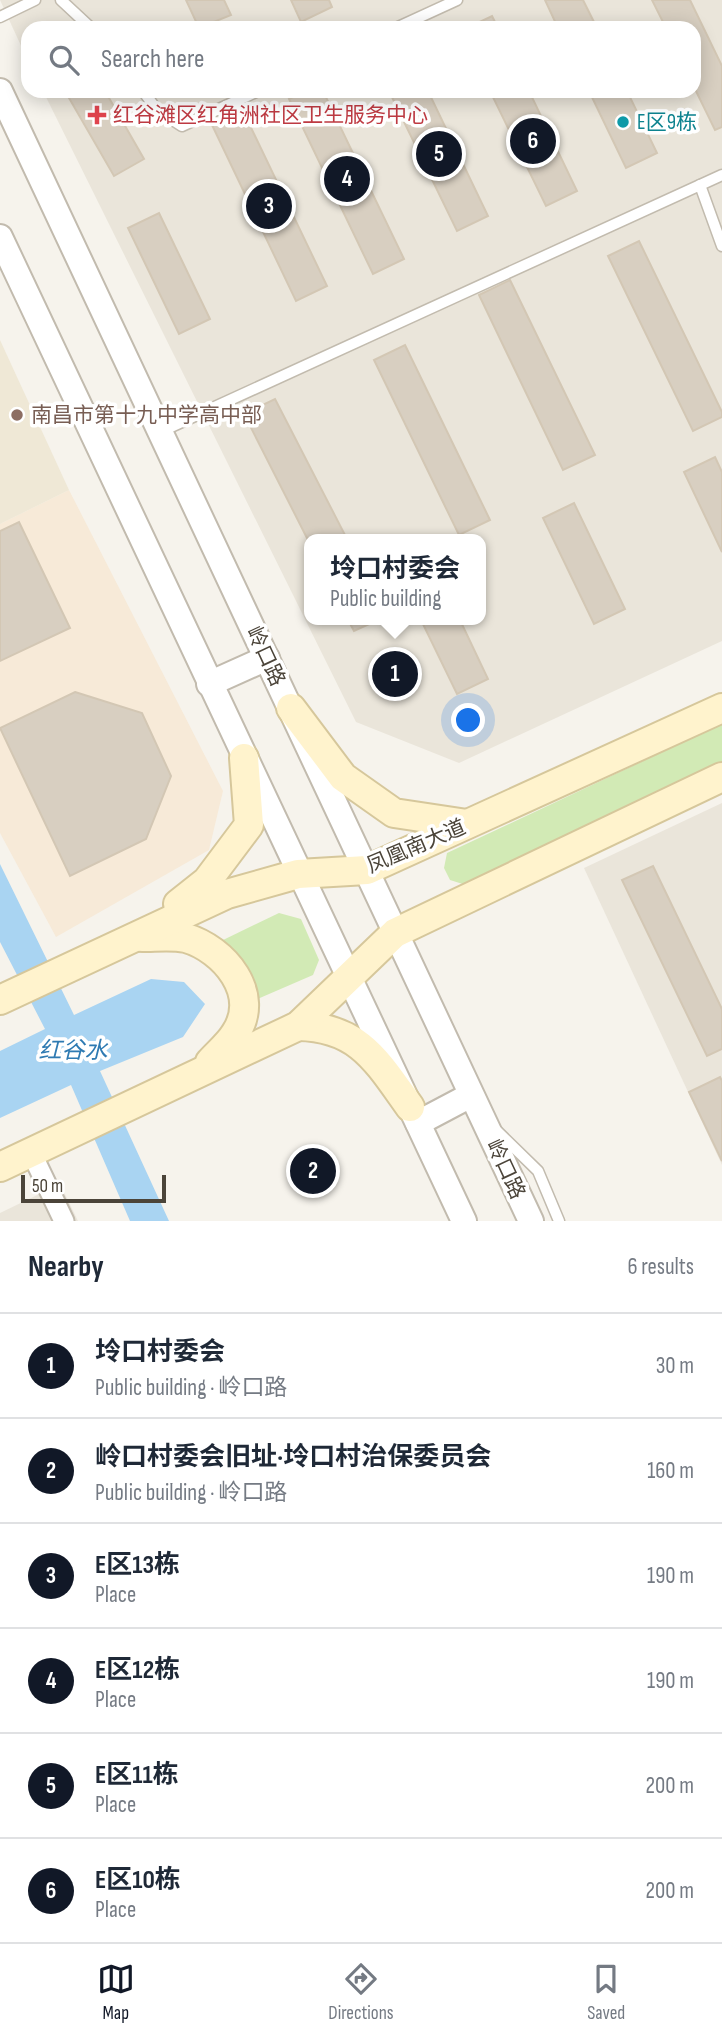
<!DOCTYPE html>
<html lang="en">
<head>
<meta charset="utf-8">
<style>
	:root { --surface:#fff; --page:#f6f6f7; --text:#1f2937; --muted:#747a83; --line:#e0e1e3; --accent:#111827 }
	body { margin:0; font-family:"Sofia Sans Condensed","Noto Sans SC",sans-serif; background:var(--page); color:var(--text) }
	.scale { position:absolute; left:21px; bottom:18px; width:145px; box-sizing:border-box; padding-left:7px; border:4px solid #4b4439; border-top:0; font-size:19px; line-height:24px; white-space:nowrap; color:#4b4439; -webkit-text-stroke:5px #fff; paint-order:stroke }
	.you { position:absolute; left:469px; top:721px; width:24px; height:24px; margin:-18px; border:5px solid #fff; border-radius:50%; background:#1a73e8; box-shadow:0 0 0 10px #1a73e833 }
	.badge { display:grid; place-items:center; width:46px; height:46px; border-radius:50%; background:var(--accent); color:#fff; font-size:23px; font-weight:700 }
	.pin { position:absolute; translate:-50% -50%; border:4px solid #fff; box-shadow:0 2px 7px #0006 }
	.popup { position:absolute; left:304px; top:534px; width:182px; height:91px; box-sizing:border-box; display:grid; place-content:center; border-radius:14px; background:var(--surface); filter:drop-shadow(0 2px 5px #0005); font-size:23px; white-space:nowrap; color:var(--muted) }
	.popup b { font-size:26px; color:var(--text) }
	.popup::after { content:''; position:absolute; left:50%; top:100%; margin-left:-14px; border:14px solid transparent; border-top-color:var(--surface) }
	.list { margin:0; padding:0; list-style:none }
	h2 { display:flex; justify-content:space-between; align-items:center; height:91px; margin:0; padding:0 28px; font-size:30px }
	h2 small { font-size:23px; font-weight:400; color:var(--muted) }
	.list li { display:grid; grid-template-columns:46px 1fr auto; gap:21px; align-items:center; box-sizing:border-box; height:105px; padding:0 28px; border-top:2px solid var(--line) }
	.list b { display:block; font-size:26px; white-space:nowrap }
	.list p { margin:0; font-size:23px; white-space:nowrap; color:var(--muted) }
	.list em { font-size:23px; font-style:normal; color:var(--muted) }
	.icon { flex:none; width:38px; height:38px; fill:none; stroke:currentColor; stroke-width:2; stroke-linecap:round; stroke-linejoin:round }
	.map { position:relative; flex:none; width:722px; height:1221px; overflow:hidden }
	.search { position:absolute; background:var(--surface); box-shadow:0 4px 18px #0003; left:21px; right:21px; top:21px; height:77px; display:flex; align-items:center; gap:18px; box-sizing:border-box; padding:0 24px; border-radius:21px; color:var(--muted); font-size:26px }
	.sheet { height:721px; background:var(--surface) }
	nav { display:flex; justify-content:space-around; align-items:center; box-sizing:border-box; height:98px; border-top:2px solid var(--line); background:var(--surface); font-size:19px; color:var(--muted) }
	nav a { display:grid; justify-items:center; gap:4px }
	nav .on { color:var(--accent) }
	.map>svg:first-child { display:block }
</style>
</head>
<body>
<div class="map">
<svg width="722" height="1221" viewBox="0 0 722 1221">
	<rect width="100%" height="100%" fill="#f6f3ec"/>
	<g fill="#eae5da" fill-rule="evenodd">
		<path d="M0,0H722V641L459,763L356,722L43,91H694V28H28V61ZM309,539H481V620H309Z"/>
		<path d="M722,803V1165L584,868Z"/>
		<path d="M60,1184L78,1221H0V1213Z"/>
	</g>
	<path fill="#f7ead8" d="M69,490L223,791L209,850L56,937L0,833V524Z"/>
	<path fill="#efe8d6" d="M0,340L69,490L0,524Z"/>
	<g fill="#d2eab5">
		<path d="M722,724V767L469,886L450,880L444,868L447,853Z"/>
		<path d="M279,913L301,919L319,960L313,975L253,1001L221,941Z"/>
	</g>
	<path fill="#a9d4f2" d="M0,864L74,1015L151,979L184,982L205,1004L183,1037L100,1071L169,1221H130L71,1085L0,1118V1051L45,1029L0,942Z"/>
	<g fill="#d8cfc1" stroke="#d3c7b4" stroke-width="2">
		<path d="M186,0H224L231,15L199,28Z"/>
		<path d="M291,0H329L332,7L301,22Z"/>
		<path d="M545,0H583L597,28H558Z"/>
		<path d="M652,0H690L722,66V127L715,130L694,87V28H666Z"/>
		<path d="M492,16L498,28H467Z"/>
		<path d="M65,91H105L144,159L114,176Z"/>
		<path d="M305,91H323L404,259L373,274L289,99Z"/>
		<path d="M389,91H428L488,216L457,231Z"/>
		<path d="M490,91H529L577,191L546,206Z"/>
		<path d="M589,91H627L657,153L626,168Z"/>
		<path d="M243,111L327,286L296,301L212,125Z"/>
		<path d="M159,213L210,319L179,334L128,228Z"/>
		<path d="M639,241L722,412V417L693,431L608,256Z"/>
		<path d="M510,280L595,455L563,470L479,295Z"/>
		<path d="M405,345L490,520L459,535L374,360Z"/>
		<path d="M275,399L347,539H309V542L244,414Z"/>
		<path d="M715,457L722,472V552L684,472Z"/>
		<path d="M574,503L625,609L594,624L543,518Z"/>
		<path d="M19,522L70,628L0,661V531Z"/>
		<path d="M348,620H378L354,631Z"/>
		<path d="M421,620H460L488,679L457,694Z"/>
		<path d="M75,692L142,713L171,776L146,839L70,876L0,728Z"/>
		<path d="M653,866L722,1009V1049L707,1056L622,880Z"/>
		<path d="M720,1077L722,1081V1161L689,1092Z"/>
	</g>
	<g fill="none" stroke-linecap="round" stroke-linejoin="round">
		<g stroke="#c2bbae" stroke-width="13">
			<g id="service">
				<path d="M61,0L91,28"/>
				<path d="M0,17L35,0"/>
				<path d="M396,28L457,0"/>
				<path d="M143,91L157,110L182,126L258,91"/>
				<path d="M700,185L722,246"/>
				<path d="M160,432L722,175"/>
				<path d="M497,1131L538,1171L559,1221"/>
			</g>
		</g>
		<g stroke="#c2bbae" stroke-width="23">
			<path id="minor" d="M31,1152L64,1221"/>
		</g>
		<g stroke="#c2bbae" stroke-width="28">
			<g id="tertiary">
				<path d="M0,91L531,1221"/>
				<path d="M0,237L464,1221"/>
				<path d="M209,684L267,658"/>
				<path d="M418,1123L471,1095"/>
			</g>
		</g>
		<g stroke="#d6c79b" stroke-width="32">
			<g id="secondary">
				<path d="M291,708L343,777L394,813L467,824"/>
				<path d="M178,904L207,881L249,825L244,758"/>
				<path d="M142,937C156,937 173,935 186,938C224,949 262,994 235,1034C229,1044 218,1053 210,1062"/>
				<path d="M0,1000L227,894L298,874L367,870L722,708"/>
				<path d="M298,1026C359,1027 377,1061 410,1107"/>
				<path d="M0,1167L298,1026L395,933L722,777"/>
			</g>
		</g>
		<use href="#service" stroke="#fff" stroke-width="10"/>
		<use href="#minor" stroke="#fff" stroke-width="19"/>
		<use href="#tertiary" stroke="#fff" stroke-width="24"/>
		<use href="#secondary" stroke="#fff3cd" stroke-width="28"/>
	</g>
	<path fill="#e0444e" stroke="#fff" stroke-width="2.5" d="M93.5 104.5h7v7h7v7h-7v7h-7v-7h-7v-7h7z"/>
	<circle fill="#0f9aa8" stroke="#fff" stroke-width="2.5" cx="623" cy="122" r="7"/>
	<circle fill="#8d6e63" stroke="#fff" stroke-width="2.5" cx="17" cy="415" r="7"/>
	<g text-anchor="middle" stroke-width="7" stroke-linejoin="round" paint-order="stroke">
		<g font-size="21" fill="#be3a42" stroke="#fff" text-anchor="start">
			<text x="113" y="122">红谷滩区红角洲社区卫生服务中心</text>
		</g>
		<g font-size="21" fill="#0d838f" stroke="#fff" text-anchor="start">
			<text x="637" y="129">E区9栋</text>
		</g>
		<g font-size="21" fill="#785e54" stroke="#fff" text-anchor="start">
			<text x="31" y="422">南昌市第十九中学高中部</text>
		</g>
		<g font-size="21" fill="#4b4439" stroke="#fff">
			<text transform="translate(266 656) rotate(65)" y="7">岭口路</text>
			<text transform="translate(416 846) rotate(-23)" y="7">凤凰南大道</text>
			<text transform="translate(506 1169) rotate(65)" y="7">岭口路</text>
		</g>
		<g font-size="23" font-style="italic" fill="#2e7ab2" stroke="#fff">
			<text x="73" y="1058">红谷水</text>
		</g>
	</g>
</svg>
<div class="scale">50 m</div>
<div class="you"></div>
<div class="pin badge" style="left:395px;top:674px">1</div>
<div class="popup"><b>坽口村委会</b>Public building</div>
<div class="pin badge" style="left:313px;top:1171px">2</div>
<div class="pin badge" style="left:269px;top:206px">3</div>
<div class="pin badge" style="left:347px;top:179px">4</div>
<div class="pin badge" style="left:439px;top:154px">5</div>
<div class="pin badge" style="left:533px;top:141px">6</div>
<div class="search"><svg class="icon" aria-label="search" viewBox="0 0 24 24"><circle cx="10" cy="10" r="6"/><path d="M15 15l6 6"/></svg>Search here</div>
</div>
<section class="sheet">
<h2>Nearby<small>6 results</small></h2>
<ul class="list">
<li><span class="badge">1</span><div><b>坽口村委会</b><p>Public building · 岭口路</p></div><em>30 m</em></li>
<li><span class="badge">2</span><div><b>岭口村委会旧址·坽口村治保委员会</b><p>Public building · 岭口路</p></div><em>160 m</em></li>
<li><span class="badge">3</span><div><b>E区13栋</b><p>Place</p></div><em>190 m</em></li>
<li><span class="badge">4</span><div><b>E区12栋</b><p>Place</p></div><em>190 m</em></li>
<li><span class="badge">5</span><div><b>E区11栋</b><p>Place</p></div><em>200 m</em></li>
<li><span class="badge">6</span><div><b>E区10栋</b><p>Place</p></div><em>200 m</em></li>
</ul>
</section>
<nav>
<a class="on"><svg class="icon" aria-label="map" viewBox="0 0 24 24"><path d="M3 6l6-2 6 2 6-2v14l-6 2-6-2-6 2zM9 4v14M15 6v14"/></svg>Map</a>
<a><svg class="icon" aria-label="directions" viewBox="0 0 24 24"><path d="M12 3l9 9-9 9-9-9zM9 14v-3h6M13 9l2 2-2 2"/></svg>Directions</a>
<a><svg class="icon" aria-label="saved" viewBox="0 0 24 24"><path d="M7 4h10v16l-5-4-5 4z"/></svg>Saved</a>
</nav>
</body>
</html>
